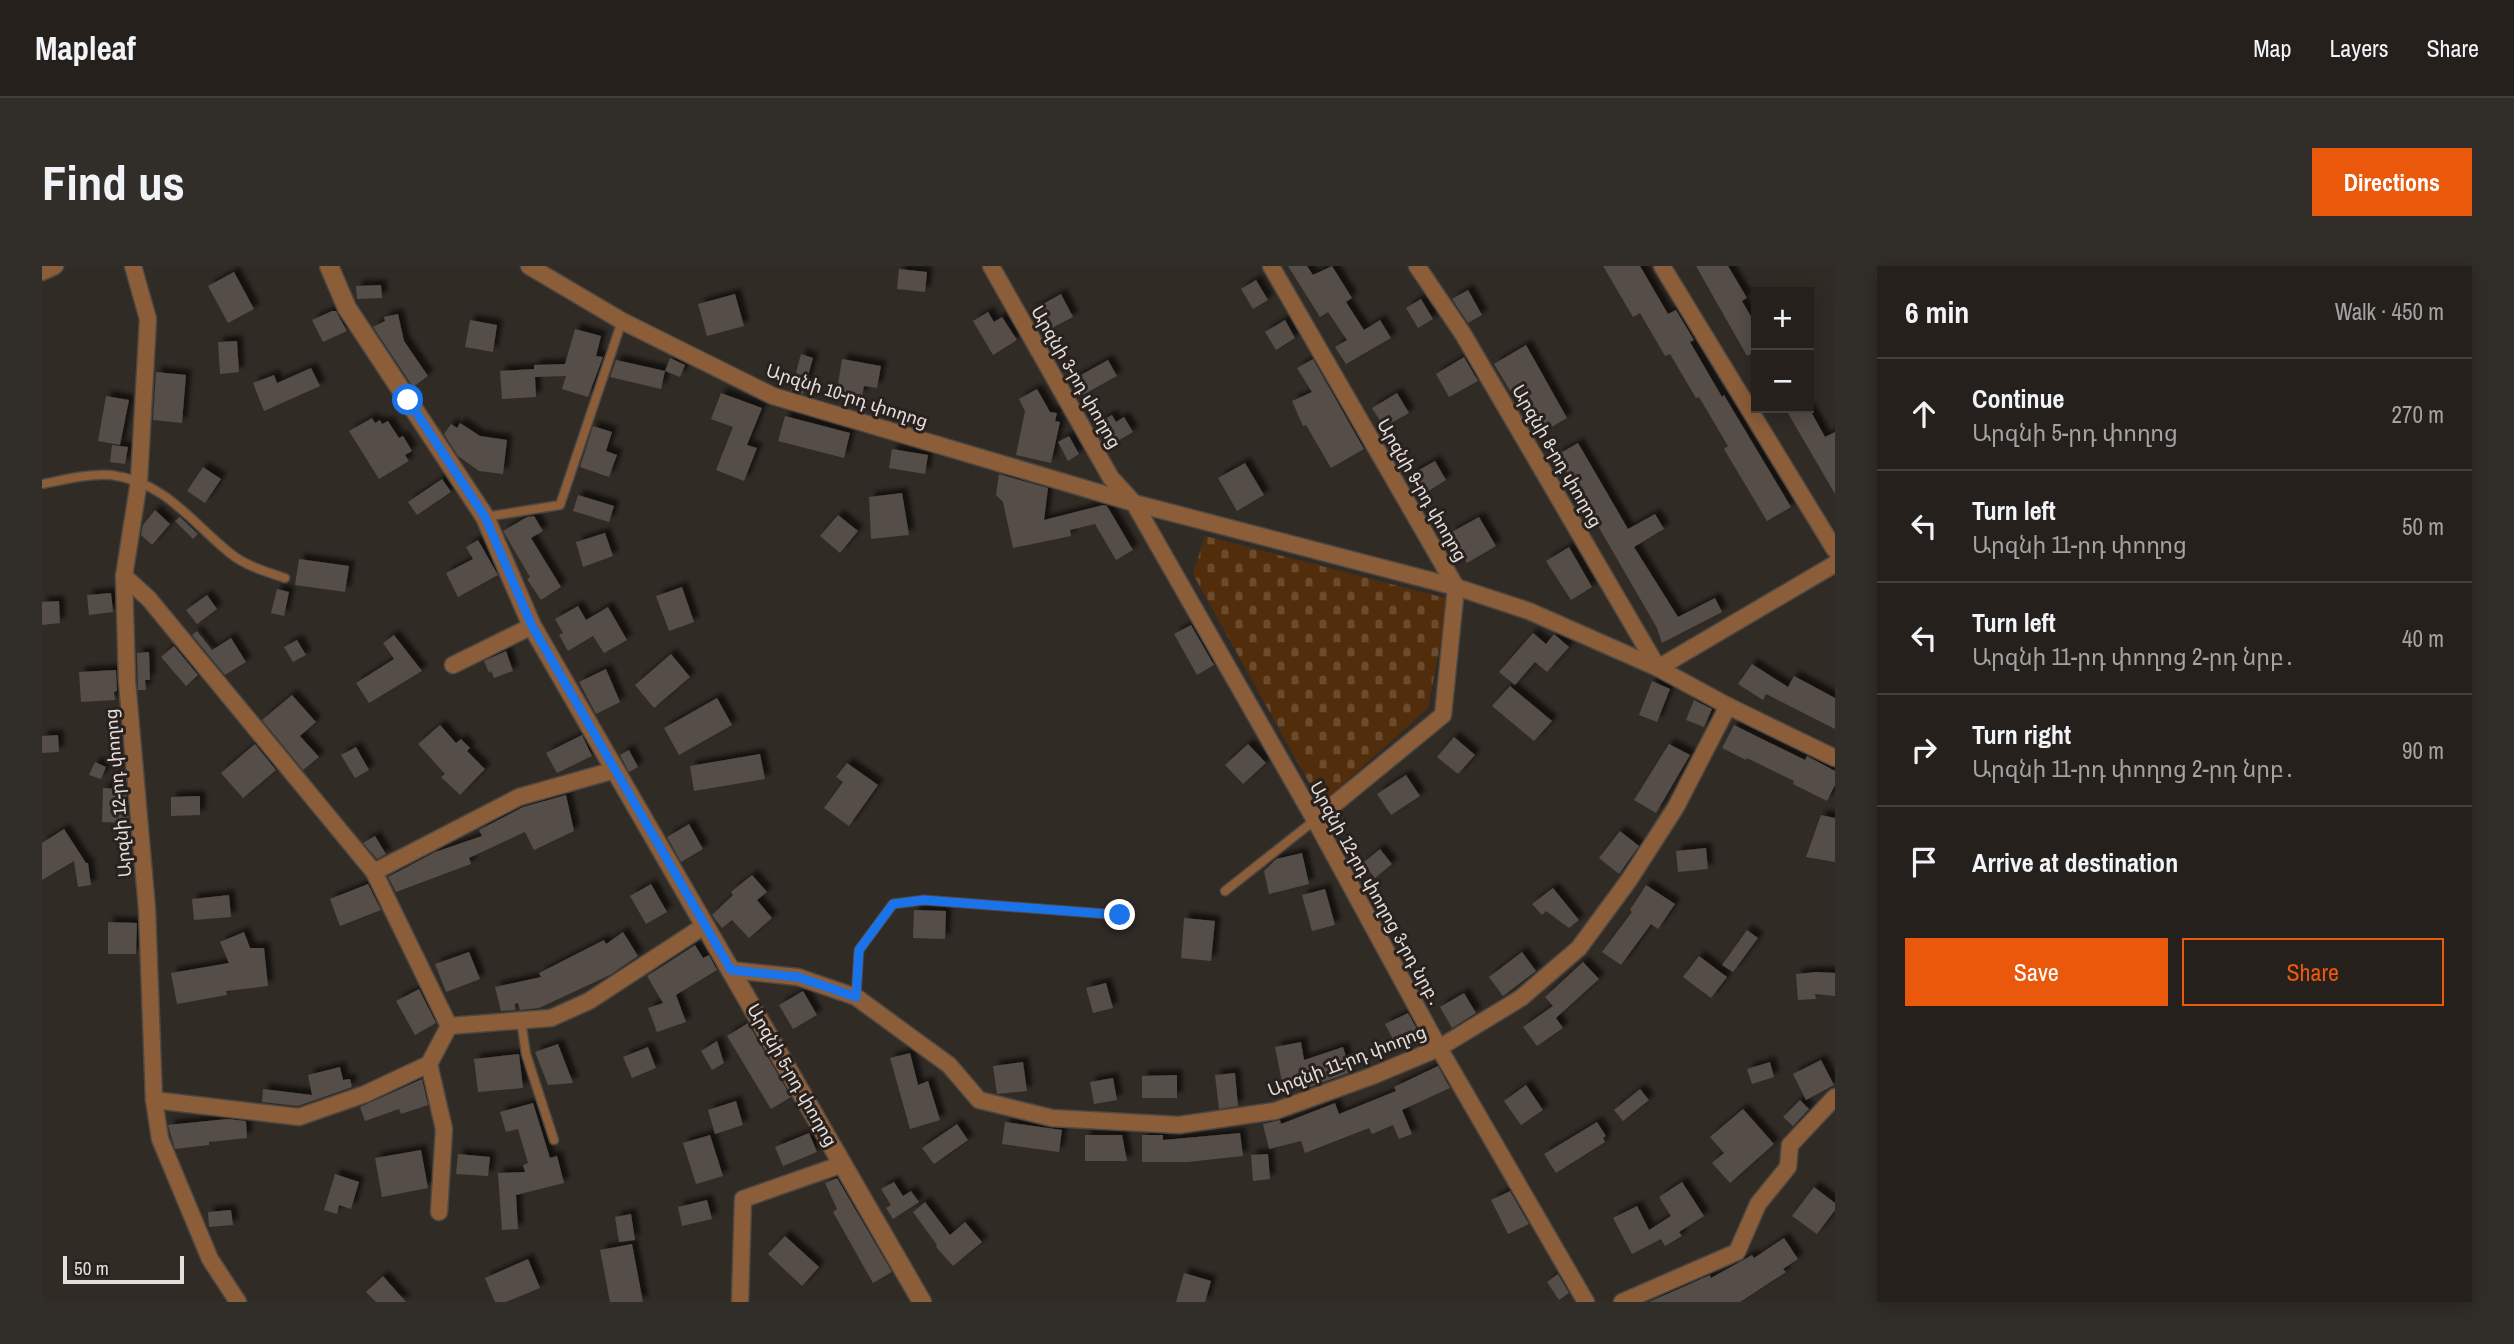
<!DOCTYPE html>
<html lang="en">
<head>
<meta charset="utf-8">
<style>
	:root { --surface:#25201c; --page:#312d29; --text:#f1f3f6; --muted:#a3a3a3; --line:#423e3b; --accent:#ea580c }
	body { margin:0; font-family:"Archivo Narrow","Noto Sans Armenian",sans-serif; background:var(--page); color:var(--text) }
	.controls { position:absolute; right:21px; top:21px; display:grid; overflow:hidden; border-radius:0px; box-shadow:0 4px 18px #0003 }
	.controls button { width:63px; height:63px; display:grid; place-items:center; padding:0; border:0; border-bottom:2px solid var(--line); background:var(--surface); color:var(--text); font:35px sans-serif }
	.scale { position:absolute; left:21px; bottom:18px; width:121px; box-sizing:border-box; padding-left:7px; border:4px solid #e4dfdc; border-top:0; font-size:19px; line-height:24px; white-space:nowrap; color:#e4dfdc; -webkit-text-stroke:5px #28211d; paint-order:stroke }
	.stop { position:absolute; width:21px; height:21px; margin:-16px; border:5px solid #1a73e8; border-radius:50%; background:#fff }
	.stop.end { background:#1a73e8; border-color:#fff; box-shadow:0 2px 7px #0008 }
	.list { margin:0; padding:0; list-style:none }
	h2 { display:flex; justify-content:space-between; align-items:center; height:91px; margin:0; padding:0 28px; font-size:30px }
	h2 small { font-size:23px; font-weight:400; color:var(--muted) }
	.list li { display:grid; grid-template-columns:46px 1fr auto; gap:21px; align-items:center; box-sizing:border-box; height:112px; padding:0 28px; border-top:2px solid var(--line) }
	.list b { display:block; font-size:26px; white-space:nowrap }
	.list p { margin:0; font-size:23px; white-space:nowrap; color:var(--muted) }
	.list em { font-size:23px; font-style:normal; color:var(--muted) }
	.actions { display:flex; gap:14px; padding:21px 28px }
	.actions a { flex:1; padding:16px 0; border:2px solid var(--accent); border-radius:0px; text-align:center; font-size:24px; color:var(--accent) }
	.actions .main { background:var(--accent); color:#fff }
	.icon { flex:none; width:38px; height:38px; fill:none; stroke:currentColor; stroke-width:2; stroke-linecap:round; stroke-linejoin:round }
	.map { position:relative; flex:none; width:1793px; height:1036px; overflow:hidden; border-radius:0px }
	header { display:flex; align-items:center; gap:42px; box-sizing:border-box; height:98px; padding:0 35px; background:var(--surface); border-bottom:2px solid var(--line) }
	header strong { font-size:33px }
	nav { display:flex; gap:38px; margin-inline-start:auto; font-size:24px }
	.intro { display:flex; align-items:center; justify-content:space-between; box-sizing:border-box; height:168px; padding:0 42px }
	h1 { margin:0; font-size:49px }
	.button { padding:18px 32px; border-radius:0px; background:var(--accent); color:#fff; font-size:24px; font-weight:700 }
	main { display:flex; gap:42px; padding:0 42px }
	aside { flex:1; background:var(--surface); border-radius:0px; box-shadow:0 4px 18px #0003 }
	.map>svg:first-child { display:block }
</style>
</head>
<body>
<header>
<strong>Mapleaf</strong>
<nav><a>Map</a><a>Layers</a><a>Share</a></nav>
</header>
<div class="intro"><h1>Find us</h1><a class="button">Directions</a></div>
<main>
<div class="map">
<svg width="1793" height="1036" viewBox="0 0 1793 1036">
	<defs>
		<pattern id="cemetery-stones" width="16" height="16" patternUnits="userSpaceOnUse" patternTransform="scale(1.75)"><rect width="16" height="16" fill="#522d0b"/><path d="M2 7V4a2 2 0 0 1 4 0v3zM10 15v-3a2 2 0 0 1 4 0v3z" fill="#6b4b2e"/></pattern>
		<filter id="shadow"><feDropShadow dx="5.5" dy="-5.5" stdDeviation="2" flood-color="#0009"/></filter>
	</defs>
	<rect width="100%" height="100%" fill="#312b26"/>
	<path fill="url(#cemetery-stones)" d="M1163,270L1407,333L1386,442L1279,538L1151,308Z"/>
	<g fill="#544d47" filter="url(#shadow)">
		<path d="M1246,0H1265L1271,9L1290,0L1310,32L1304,36L1322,64L1338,54L1349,72L1304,98L1293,81L1305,74L1286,46L1278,51Z"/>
		<path d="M1561,0H1598L1626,48L1634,44L1652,74L1648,76L1680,131L1682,129L1749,241L1725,255L1682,183L1686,180L1657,131L1654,132L1628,88L1623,90L1598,47L1591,51Z"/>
		<path d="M1654,0H1686L1705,32L1700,35L1714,59V85L1705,90Z"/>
		<path d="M857,3L885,6L883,26L855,23Z"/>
		<path d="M192,6L212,43L186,57L166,20Z"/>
		<path d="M1214,14L1226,34L1211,43L1199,23Z"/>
		<path d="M339,19L340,32L315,33L314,20Z"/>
		<path d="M1426,24L1440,49L1426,57L1410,33Z"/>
		<path d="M693,28L702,60L665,70L656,38Z"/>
		<path d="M1019,28L1031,51L1006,64L1004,60L998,63L988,45Z"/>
		<path d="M1379,33L1391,53L1376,62L1364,42Z"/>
		<path d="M290,45H294L305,65L281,76L270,54Z"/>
		<path d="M946,46L952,56L960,51L975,74L951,89L931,55Z"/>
		<path d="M356,48L362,75L386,110L371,121L331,61L343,55L342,51Z"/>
		<path d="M428,54L455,59L451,86L423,81Z"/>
		<path d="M1243,54L1253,72L1234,84L1223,66Z"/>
		<path d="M533,63L559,70L554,90L561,91L546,131L520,123L524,110L493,111L494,131L460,133L458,105L492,103V99L523,98Z"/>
		<path d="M195,75L197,106L178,108L176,76Z"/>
		<path d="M1484,79L1525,152L1501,166L1478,128L1472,131L1452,98Z"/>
		<path d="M759,88L771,92L761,128L749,125Z"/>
		<path d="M1422,91L1436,115L1407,131L1394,108Z"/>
		<path d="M628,92L643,99L638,111L623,105Z"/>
		<path d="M800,93L839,100L835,122L822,120L820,130L795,125Z"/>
		<path d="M1271,93L1322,183L1289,202L1264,159L1261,160L1250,135L1270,126L1255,102Z"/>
		<path d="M574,94L623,105L619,123L568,111Z"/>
		<path d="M1066,94L1075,110L1037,131L1028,115Z"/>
		<path d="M269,102L278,120L222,145L211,117L232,109L235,117Z"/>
		<path d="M114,106L144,109L140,157L111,154Z"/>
		<path d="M995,123L1008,146L1015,147L1013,155L1018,156L1009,197L974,189L983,145L977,133Z"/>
		<path d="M679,127L720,142L705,179L715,182L702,215L674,204L691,161L669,153Z"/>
		<path d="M1355,127L1367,147L1342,161L1330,142Z"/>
		<path d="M64,130L87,134L78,179L56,175Z"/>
		<path d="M1743,142H1767L1783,171L1793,166V228Z"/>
		<path d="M1070,149L1074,156L1082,151L1091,166L1064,182L1052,159Z"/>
		<path d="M743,150L808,167L802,192L736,175Z"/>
		<path d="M330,152L333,157L338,154L340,158L346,155L357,172L361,170L370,185L363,189L367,195L337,213L307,165Z"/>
		<path d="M418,157L438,170L465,174L461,208L437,205L416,190L402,168L409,158L415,162Z"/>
		<path d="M551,160L570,166L564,185L575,189L567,211L538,201Z"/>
		<path d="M1027,170L1037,188L1026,195L1016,176Z"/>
		<path d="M1536,177L1586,263L1613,248L1622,263L1592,281L1636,351L1673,332L1680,346L1620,377L1615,362L1515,189Z"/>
		<path d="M70,179L86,181L83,198L68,196Z"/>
		<path d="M850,183L886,189L883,208L847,202Z"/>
		<path d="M1393,195L1404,214L1380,229L1368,209Z"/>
		<path d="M1203,197L1222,229L1195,245L1176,212Z"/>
		<path d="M161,201L179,213L163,237L145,225Z"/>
		<path d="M957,208L1006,222L1002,254L1061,239L1065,240L1091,284L1074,294L1053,258L1028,264L1029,270L971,282L961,236L954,229Z"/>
		<path d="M400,213L409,226L375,249L366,236Z"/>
		<path d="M860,227L867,269L829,273L827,231Z"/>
		<path d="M536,229L572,240L567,256L531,245Z"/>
		<path d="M113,244L128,258L110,279L99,269L101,259Z"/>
		<path d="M796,249L816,265L798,287L778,270Z"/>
		<path d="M492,250L501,265L489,272L519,321L499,334L485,313L488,311L461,265L485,251Z"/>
		<path d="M138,251L156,268L151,273L133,255Z"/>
		<path d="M1437,251L1454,280L1425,297L1408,267Z"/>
		<path d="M563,267L571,290L541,301L534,276Z"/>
		<path d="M436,274L456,309L416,331L404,307L431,293L424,281Z"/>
		<path d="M1527,281L1550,321L1529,334L1504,295Z"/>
		<path d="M257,293L307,300L303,326L253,319Z"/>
		<path d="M640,321L652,356L627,365L614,330Z"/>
		<path d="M235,323L247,326L242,350L229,347Z"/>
		<path d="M69,327L71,346L47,349L45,329Z"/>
		<path d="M165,329L175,343L155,358L144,344Z"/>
		<path d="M17,335L18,357L0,359V336Z"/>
		<path d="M536,340L544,354L566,341L585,374L562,387L551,370L526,385L517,369L521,367L513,353Z"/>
		<path d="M1149,359L1172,399L1155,409L1132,368Z"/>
		<path d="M155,365L170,384L189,372L204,396L183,409L150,369Z"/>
		<path d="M1491,367L1504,378L1512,368L1527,381L1505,406L1493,396L1473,419L1457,406Z"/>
		<path d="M352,369L380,405L327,437L314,417L352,393L341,377Z"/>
		<path d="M255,374L264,389L251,396L242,381Z"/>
		<path d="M132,380L156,409L144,420L119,391Z"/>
		<path d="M464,385L471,405L452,412L449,405L447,407L442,395Z"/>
		<path d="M107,386L108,414H103L104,424H96L95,387Z"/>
		<path d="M629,388L648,411L612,442L593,419Z"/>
		<path d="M1710,398L1746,421L1752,410L1793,432V463L1724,428L1721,434L1696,418Z"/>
		<path d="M564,403L578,436L554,448L537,416Z"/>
		<path d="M74,404L75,425L72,426L73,434L39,436L37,406Z"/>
		<path d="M1610,415L1628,423L1615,456L1597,449Z"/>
		<path d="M1468,420L1510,455L1492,475L1450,440Z"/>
		<path d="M250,429L274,456L258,470L277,491L261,504L220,454Z"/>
		<path d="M675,432L690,459L637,489L622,462Z"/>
		<path d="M1652,434L1670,443L1662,461L1644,454Z"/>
		<path d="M398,459L414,477L419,473L428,482L425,485L443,503L418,529L399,511L403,508L376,478Z"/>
		<path d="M1692,459L1763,494L1765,490L1793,505V519L1785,535L1751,518L1752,515L1705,492L1704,494L1680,482Z"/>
		<path d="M16,469L17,486L0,487V470Z"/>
		<path d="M540,469L550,490L515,507L504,487Z"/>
		<path d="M1412,471L1433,489L1416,508L1395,491Z"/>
		<path d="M213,478L234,504L201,532L179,507Z"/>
		<path d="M1206,478L1224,497L1201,518L1183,499Z"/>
		<path d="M1627,478L1648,489L1614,547L1592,534Z"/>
		<path d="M314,481L327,504L313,512L299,489Z"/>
		<path d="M587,484L596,501L587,506L578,489Z"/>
		<path d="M718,488L723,513L652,525L648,500Z"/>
		<path d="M53,496L64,501L59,513L47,509Z"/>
		<path d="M805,497L836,519L807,560L782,542L801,516L794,511Z"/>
		<path d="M1364,509L1378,530L1349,549L1335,528Z"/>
		<path d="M61,522L84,523L87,557L60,556Z"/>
		<path d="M524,529L532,565L492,584L483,566L427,592L429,598L354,626L346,611L393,586L440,570L437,564L481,541Z"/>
		<path d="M158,530V549L129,550V531Z"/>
		<path d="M1779,549L1793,552V596L1764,591Z"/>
		<path d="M647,558L661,583L639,596L625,571Z"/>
		<path d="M22,563L44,597H46L49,619L36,621L32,595L0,614V577Z"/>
		<path d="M1578,565L1597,580L1577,608L1557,592Z"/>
		<path d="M333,570L344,588L335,593L321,577Z"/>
		<path d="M1664,582L1666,603L1636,606L1634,585Z"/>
		<path d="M1338,583L1350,598L1333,612L1321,597Z"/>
		<path d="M1260,587L1267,618L1227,628L1222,605L1234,593Z"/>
		<path d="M710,609L725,626L715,634L730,652L707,672L690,654L680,662L670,649L691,629L689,626Z"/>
		<path d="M326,618L339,644L298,660L288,633Z"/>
		<path d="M609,618L625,646L604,658L588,630Z"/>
		<path d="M1604,619L1633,638L1616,663L1609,658L1579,699L1560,686L1590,646L1588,644Z"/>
		<path d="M1511,622L1537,654L1527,662L1504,645L1500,649L1490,638Z"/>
		<path d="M1283,623L1293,659L1270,665L1260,629Z"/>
		<path d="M187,629L189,651L152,654L150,633Z"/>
		<path d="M872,644L904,645L903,673L871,672Z"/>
		<path d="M1142,652L1173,655L1169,695L1139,692Z"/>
		<path d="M66,656L95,657L94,688H66Z"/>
		<path d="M1705,664L1716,672L1691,706L1680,699Z"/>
		<path d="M202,666L208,682H222L226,720L184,725L185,729L135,738L129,707L187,697L178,676Z"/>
		<path d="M581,666L596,690L568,709L497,742L478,744L476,737L473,738V744L459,745L453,721L499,711L497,707L562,674L564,678Z"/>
		<path d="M653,679L661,692L667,689L675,704L634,729L644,756L615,766L606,742L621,737L605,710Z"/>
		<path d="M427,686L438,713L404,726L393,698Z"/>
		<path d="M1480,686L1494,705L1461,730L1447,711Z"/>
		<path d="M1657,690L1685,711L1669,732L1641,711Z"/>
		<path d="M1541,696L1557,713L1514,752L1521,762L1495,780L1481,761L1511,740L1503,731Z"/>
		<path d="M1775,706L1793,707V730L1773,728L1774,733L1756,734L1754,708Z"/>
		<path d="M1064,717L1071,742L1051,747L1044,722Z"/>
		<path d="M377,723L394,757L373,769L354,735Z"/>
		<path d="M761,725L775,749L751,763L737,739Z"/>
		<path d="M1422,727L1434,747L1410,762L1398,741Z"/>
		<path d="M1366,747L1380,772L1356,783L1343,758Z"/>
		<path d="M706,757L749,831L729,843L685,770Z"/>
		<path d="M675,775L682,797L670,804L659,785Z"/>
		<path d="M1259,776L1262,794L1301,781L1309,806L1268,821L1242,826L1233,781Z"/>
		<path d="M516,778L531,817L506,819L493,786Z"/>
		<path d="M606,781L614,802L590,812L581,791Z"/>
		<path d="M868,787L876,819L886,815L898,854L868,863L848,792Z"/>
		<path d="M477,788L481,822L436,826L432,793Z"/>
		<path d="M1779,794L1792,819L1764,834L1751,808Z"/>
		<path d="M981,796L985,825L955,828L951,800Z"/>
		<path d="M1728,796L1732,811L1710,818L1705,803Z"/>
		<path d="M1396,800L1408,822L1360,844L1370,868L1357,873L1351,859L1330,868L1327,862L1263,887L1259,875L1227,883L1221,858L1238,854L1239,858L1293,837L1297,848L1354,825L1352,821Z"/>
		<path d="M298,801L301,814L308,813L310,821L256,840L220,836L221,823L270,829L266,809Z"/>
		<path d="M1193,807L1196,840L1177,843L1173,809Z"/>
		<path d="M1135,809V832H1100V810Z"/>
		<path d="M1071,812L1075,834L1052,838L1048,816Z"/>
		<path d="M380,813L386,839L359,848L357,843L323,855L318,841Z"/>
		<path d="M1484,819L1501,844L1479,859L1462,835Z"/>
		<path d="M1598,823L1607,834L1581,855L1572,844Z"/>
		<path d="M1758,834L1767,843L1751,860L1741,851Z"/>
		<path d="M694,835L701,859L673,868L666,844Z"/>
		<path d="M491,837L508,892L515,890L522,917L474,929L476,963L460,964L456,907L483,906L481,899L486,897L476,863L464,866L458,846Z"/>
		<path d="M1701,843L1732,878L1688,917L1670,897L1682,887L1668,871Z"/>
		<path d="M185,853L204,855L205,872L167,876V879L133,883L126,859Z"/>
		<path d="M963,856L1020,864L1017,886L960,878Z"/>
		<path d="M1555,856L1564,870L1561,872L1563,876L1514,907L1502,888Z"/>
		<path d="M915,858L926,874L892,898L880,882Z"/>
		<path d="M767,867L775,886L741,900L733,881Z"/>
		<path d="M1198,867L1201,890L1146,896H1100V869H1121V874Z"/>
		<path d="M668,869L681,910L654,918L641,877Z"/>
		<path d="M1043,869H1080L1085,895H1043Z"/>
		<path d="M379,884L386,922L340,931L333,892Z"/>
		<path d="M416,888L448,891L446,910L414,908Z"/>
		<path d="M1226,888L1228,913L1211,915L1209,889Z"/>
		<path d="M293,908L317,916L309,943L297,939L295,948L282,944Z"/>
		<path d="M795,912L850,1006L831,1017L791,946L795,943L783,917Z"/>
		<path d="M852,916L861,930L869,925L877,936L851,953L844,942L849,939L839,923Z"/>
		<path d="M1640,916L1662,950L1637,966L1640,970L1623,980L1619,973L1590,988L1571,952L1595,940L1607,964L1629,950L1617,931Z"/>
		<path d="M1772,921L1793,937V944L1775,968L1750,950Z"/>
		<path d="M1468,925L1487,958L1466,968L1449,934Z"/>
		<path d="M665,934L670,953L640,960L636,941Z"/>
		<path d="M883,936L908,969L923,956L940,976L911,1000L894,981L895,979L871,946Z"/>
		<path d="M189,944L191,959L167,961L166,946Z"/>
		<path d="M589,948L593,974L577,976L573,951Z"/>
		<path d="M743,970L777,1001L760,1020L726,988Z"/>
		<path d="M1742,972L1756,993L1741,1003L1744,1006L1698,1036H1607L1668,1009L1669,1012L1710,989L1712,992Z"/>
		<path d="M590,978L601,1036H568L558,984Z"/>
		<path d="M486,993L498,1022L464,1036H453L443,1012Z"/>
		<path d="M1142,1007L1169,1015L1163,1036H1134Z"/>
		<path d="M1516,1008L1527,1027L1517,1034L1505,1016Z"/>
		<path d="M341,1010L364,1036H334L324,1026Z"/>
	</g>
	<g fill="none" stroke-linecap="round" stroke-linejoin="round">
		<g stroke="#4e4843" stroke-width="11">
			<g id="service">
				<path d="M0,218C21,214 48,207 69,209C124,216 150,257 189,288C204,300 225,306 243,312"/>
				<path d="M443,251L518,239L580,55"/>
				<path d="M1183,625L1273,554"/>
				<path d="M814,731L817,684L851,638L882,634L1078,649"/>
				<path d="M479,754L484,788L512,874"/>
			</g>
		</g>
		<g stroke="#4e4843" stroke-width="19">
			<g id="minor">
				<path d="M91,0L106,53L97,215L82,310L85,415L105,643L112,834L118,873L168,993L196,1036"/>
				<path d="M487,0L580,55L731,130L1092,237L1414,321L1487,345L1616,402L1686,440L1793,492"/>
				<path d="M949,0L1069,212L1092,237L1273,554L1397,782L1544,1036"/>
				<path d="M1229,0L1414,321L1401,449L1273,554"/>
				<path d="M1375,0L1421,68L1616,402L1793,298"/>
				<path d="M1620,0L1793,284"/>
				<path d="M0,6L13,0"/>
				<path d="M82,310L107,333L332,606L407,760L387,798L323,828L257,851L112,834"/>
				<path d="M411,399L490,360"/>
				<path d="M332,606L477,531L573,504"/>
				<path d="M689,704L756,711L814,731L907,799L937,834L1010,852L1137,859L1233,845L1330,810L1397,782L1479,732L1537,682L1587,614L1634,541L1686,440"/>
				<path d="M407,760L509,752L547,735L662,660"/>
				<path d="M387,798L402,863L397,946"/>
				<path d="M698,1036L701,933L801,898"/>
				<path d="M1580,1036L1695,986L1716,938L1746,901L1748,879L1793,831"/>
			</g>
		</g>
		<g stroke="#4e4843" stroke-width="21">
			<path id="tertiary" d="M287,0L305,42L443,251L490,360L880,1036"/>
		</g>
		<use href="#service" stroke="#8c5d39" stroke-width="8"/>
		<use href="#minor" stroke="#8c5d39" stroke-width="16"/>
		<use href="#tertiary" stroke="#8c5d39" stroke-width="18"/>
	</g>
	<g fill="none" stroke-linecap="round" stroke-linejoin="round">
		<path stroke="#1a73e8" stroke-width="9" d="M366,134L443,251L490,360L689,704L756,711L814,731L817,684L851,638L882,634L1078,649"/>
	</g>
	<g text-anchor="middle" stroke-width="6" stroke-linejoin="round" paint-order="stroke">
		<g font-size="18" fill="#e4dfdc" stroke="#28211d">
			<text transform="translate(1034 111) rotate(60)" y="6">Արզնի 3-րդ փողոց</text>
			<text transform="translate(805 130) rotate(18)" y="6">Արզնի 10-րդ փողոց</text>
			<text transform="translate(1515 190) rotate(60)" y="6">Արզնի 8-րդ փողոց</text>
			<text transform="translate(1380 224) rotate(60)" y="6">Արզնի 9-րդ փողոց</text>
			<text transform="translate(76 527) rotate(-95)" y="6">Արզնի 12-րդ փողոց</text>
			<text transform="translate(1334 628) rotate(61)" y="6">Արզնի 12-րդ փողոց 3-րդ նրբ․</text>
			<text transform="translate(1305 795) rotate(-21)" y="6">Արզնի 11-րդ փողոց</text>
			<text transform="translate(750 809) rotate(60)" y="6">Արզնի 5-րդ փողոց</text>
		</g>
	</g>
</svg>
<div class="controls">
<button>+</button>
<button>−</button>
</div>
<div class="scale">50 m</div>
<div class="stop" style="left:366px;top:134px"></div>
<div class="stop end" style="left:1078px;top:649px"></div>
</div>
<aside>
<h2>6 min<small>Walk · 450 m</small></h2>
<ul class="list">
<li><svg class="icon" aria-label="ahead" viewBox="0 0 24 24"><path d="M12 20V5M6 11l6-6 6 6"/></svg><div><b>Continue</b><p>Արզնի 5-րդ փողոց</p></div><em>270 m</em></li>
<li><svg class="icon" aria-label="left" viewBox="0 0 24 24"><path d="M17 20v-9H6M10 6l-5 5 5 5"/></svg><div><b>Turn left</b><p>Արզնի 11-րդ փողոց</p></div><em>50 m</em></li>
<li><svg class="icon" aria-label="left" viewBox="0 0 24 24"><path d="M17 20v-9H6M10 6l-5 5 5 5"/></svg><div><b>Turn left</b><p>Արզնի 11-րդ փողոց 2-րդ նրբ․</p></div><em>40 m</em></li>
<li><svg class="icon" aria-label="right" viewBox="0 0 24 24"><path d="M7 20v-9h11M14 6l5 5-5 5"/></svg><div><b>Turn right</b><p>Արզնի 11-րդ փողոց 2-րդ նրբ․</p></div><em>90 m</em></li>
<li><svg class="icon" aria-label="arrive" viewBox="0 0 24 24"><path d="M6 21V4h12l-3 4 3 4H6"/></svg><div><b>Arrive at destination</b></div></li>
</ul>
<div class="actions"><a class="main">Save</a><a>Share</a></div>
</aside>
</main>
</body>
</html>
